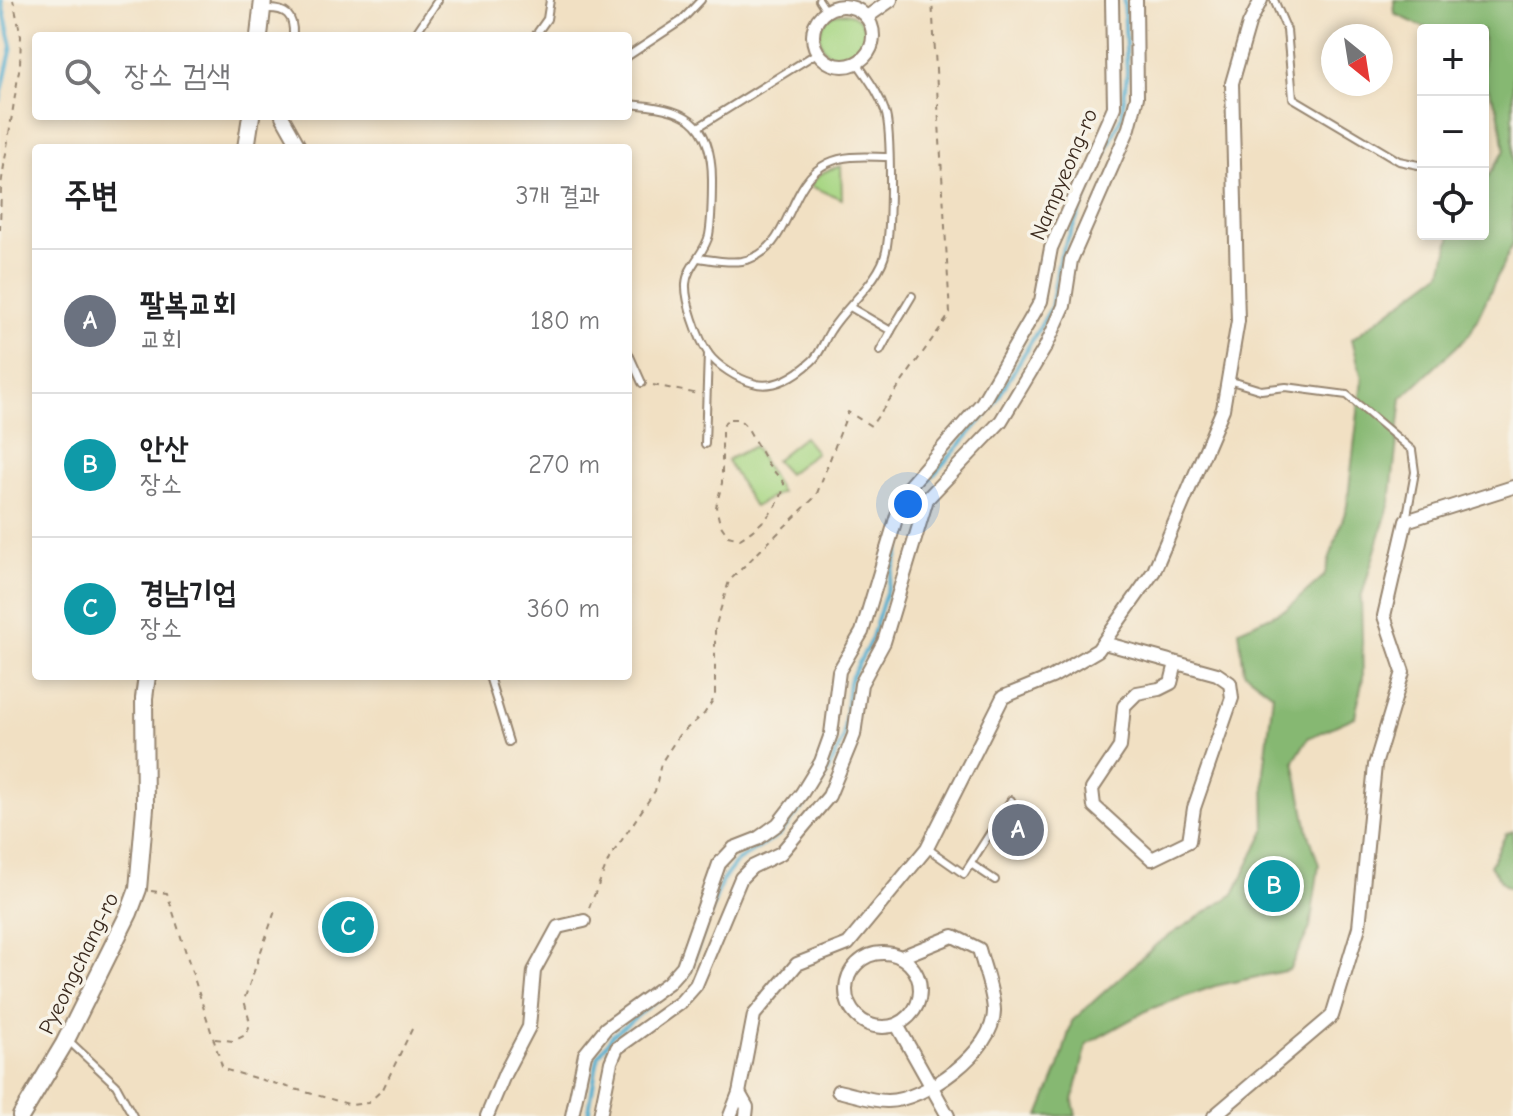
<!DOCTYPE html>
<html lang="ko">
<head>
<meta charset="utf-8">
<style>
	:root { --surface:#fff; --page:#f2f2f2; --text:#202124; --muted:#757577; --line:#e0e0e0; --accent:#d93025 }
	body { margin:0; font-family:"Comic Neue","Poor Story",sans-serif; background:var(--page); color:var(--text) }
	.controls { position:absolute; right:24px; top:24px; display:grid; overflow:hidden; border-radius:8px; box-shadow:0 4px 12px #0003 }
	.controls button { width:72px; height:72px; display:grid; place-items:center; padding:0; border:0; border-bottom:2px solid var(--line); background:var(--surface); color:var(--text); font:40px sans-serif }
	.compass { position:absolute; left:1321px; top:24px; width:72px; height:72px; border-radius:50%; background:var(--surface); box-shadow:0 4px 12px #0003; rotate:150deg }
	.you { position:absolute; left:908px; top:504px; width:28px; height:28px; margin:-20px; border:6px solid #fff; border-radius:50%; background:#1a73e8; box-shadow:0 0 0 12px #1a73e833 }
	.badge { display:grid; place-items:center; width:52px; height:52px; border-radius:50%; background:var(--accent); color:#fff; font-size:26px; font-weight:700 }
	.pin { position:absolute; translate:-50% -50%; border:4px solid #fff; box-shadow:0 2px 8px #0006 }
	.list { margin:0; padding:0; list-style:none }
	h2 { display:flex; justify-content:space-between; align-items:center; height:104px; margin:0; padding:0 32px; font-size:34px }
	h2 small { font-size:26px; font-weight:400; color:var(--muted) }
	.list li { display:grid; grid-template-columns:52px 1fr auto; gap:24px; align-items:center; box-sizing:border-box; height:144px; padding:0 32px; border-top:2px solid var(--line) }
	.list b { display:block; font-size:30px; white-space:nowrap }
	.list p { margin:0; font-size:26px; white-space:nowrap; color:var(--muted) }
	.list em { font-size:26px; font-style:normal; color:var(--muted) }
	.icon { flex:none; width:44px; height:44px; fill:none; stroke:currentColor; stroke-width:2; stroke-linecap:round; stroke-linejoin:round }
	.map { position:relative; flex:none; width:1513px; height:1116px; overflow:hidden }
	.search { position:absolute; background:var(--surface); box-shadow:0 4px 12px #0003; left:32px; top:32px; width:600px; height:88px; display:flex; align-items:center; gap:20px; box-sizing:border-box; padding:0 28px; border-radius:8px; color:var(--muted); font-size:30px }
	.panel { position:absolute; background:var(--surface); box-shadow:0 4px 12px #0003; left:32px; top:144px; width:600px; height:536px; border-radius:8px }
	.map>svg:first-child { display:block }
</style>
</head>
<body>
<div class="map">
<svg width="1513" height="1116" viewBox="0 0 1513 1116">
	<rect width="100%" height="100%" fill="#f7f3e8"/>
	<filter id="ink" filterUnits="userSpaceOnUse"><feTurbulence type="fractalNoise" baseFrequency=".0125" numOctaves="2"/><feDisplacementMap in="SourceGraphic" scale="16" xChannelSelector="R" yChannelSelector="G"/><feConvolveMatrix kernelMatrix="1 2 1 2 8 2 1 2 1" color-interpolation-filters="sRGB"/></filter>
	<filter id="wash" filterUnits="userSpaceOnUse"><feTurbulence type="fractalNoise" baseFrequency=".006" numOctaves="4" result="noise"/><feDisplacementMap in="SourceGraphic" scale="32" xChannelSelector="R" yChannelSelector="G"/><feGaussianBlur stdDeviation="1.8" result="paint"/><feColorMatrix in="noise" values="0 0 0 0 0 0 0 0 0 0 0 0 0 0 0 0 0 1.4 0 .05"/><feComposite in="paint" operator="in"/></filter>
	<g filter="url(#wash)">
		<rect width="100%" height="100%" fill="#f1e0c3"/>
		<g fill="#a9d785" stroke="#728052" stroke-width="2">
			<circle cx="843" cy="36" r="23"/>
			<path d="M841,166L842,199L810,186C818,173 826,170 841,166Z"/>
			<path d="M804,437L816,452L788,474L775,460Z"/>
			<path d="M754,446L781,492L754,507L727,460Z"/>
		</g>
		<g fill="#86b872" stroke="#607148" stroke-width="2">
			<path d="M1394,0H1513V244L1470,334L1402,398L1390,502L1361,598L1363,678L1355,717L1308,738L1294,761L1308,831L1319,865L1310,928L1289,970L1215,986L1150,1009L1087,1044L1073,1101L1076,1116H1039L1059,1067L1072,1021L1158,943L1234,894L1265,831L1264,772L1273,694L1244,672L1239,630L1287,609L1324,576L1347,506L1362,379L1352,339L1442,272L1451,234H1483V184L1505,150L1498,110L1483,77V30H1430L1395,14Z"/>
			<path d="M1513,831V890L1505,886L1490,866L1506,834Z"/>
		</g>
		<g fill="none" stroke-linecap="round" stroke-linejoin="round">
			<g stroke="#52afd0" stroke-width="4">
				<path d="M0,100L12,46L1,0"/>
				<path d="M588,1116L598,1057L612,1036L687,976L722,881L737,861L778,836L822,784L843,739L849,682L871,640L917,494L992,408L1051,308L1059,259L1122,115L1127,73L1124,0"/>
			</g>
		</g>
	</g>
	<g filter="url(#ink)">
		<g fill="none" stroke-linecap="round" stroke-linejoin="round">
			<g stroke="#968570" stroke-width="10">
				<g id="service">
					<path d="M819,0L826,11"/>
					<path d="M1274,0L1287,30L1293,98L1399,161L1423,166"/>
					<path d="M266,9C286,8 294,15 293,36"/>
					<path d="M414,36L438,0"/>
					<path d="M535,36L547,19L550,0"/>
					<path d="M628,56L681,21L701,0"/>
					<path d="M628,104C684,108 712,118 712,180C712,198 712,218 709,235C705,253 687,266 686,284C685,301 698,338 708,353C717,366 738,379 753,383C774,390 797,375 812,361C821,353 824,340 831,330C846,306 881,279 886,251C891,229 892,129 885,111C879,93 868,79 858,64"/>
					<path d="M700,126L817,53"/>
					<path d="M699,258C713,260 728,263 742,261C793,252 785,183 828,163C846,154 869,157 889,157"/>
					<path d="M850,307L891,331L912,296"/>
					<path d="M880,351L891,331"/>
					<path d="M628,352L642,383"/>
					<path d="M1228,380L1261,390L1286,387L1347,395L1412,450L1415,472L1406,521"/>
					<path d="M705,444L708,353"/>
					<path d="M489,676L509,742"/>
					<path d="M927,848L964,874L1011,800"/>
					<path d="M971,864L995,880"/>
					<path d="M69,1041L116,1085L133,1116"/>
				</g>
			</g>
			<g stroke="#968570" stroke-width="16">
				<g id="minor">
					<circle cx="843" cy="36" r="30"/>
					<path d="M867,17L891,0"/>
					<path d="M282,116L300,148"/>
					<path d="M1104,643L1217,674L1230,683L1232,698L1194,808L1189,841L1152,859L1094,806L1092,789L1120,747L1124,706L1137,693L1159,689L1171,683L1176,663"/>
					<circle cx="883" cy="990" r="37"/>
					<path d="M897,1025L948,1116"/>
					<path d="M838,1091C853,1094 871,1101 887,1101C924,1101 995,1051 994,1010C993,991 984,968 979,949L953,936L901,957"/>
					<path d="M739,1093L747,1107L746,1116"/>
					<path d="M487,1116L505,1073L529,1027L534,971L558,927L584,921"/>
					<path d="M572,1116L585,1054L606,1028L668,983L683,966L719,864L734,848L757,839L778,824L802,793L821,762L831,734L839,671L862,632L904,492L982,403L1041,301L1051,248L1114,107L1112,0"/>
					<path d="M600,1116L611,1062L617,1048L681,1002L696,985L741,878L752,867L781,853L829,796L854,735L861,684L884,642L927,499L1001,421L1046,346L1064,306L1071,260L1129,128L1137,97L1136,0"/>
					<path d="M730,1116L739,1093L754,1015L797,964L848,944L927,848L1003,697L1052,677L1098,650L1154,571L1223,409L1238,321L1232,83L1249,24L1261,0"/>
					<path d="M1214,1116L1332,1016L1359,927L1375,765L1403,672L1384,616L1406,521L1513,487"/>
				</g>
			</g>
			<g stroke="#968570" stroke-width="20">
				<g id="tertiary">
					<path d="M259,36L263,0"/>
					<path d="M246,148L251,116"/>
					<path d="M21,1116L64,1044L129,913L138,889L145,808L144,698L147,676"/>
				</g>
			</g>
			<g stroke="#968570" stroke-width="2" stroke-dasharray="6 6" stroke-linecap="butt">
				<path d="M0,230L1,185L20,64L21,36L13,0"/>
				<path d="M653,385L698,394"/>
				<path d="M730,419H739L747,427L767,463L784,483C783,506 758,528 740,539L728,536L720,524L716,507L722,483V430L725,422Z"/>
				<path d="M151,891L167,893L223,1069L352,1105L368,1103L383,1089L414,1025"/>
				<path d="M589,908L609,859L655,791L661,763L679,735L704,714L715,697V628L729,581L816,496L848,412L871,426L950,314L932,0"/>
				<path d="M215,1039L234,1041L247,1034L250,1023L244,1000L275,911"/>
			</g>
			<use href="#service" stroke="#fff" stroke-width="6"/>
			<use href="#minor" stroke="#fff" stroke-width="12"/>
			<use href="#tertiary" stroke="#fff" stroke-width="16"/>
		</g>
	</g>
	<g text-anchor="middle" stroke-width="7" stroke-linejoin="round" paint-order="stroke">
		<g font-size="22" fill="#3b2a1e" stroke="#f7f3e8">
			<text transform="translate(1063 174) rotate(-67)" y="8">Nampyeong-ro</text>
			<text transform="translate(78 963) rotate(-64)" y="8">Pyeongchang-ro</text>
		</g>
	</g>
</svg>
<div class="controls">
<button>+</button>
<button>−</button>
<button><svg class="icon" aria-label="locate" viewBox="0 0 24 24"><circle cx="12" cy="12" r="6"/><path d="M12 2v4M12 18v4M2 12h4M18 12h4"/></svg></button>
</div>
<svg class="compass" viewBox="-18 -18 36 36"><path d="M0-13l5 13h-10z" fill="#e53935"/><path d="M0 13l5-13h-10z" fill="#757577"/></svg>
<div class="you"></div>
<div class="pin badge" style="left:1018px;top:830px;background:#6b7280">A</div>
<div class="pin badge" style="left:1274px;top:886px;background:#0f9aa8">B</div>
<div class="pin badge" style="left:348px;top:927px;background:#0f9aa8">C</div>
<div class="search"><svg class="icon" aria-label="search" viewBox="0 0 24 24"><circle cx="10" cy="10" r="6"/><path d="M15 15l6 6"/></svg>장소 검색</div>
<section class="panel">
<h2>주변<small>3개 결과</small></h2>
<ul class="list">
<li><span class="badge" style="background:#6b7280">A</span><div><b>팔복교회</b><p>교회</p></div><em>180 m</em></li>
<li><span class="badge" style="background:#0f9aa8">B</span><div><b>안산</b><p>장소</p></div><em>270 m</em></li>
<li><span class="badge" style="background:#0f9aa8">C</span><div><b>경남기업</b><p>장소</p></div><em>360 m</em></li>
</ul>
</section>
</div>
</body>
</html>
